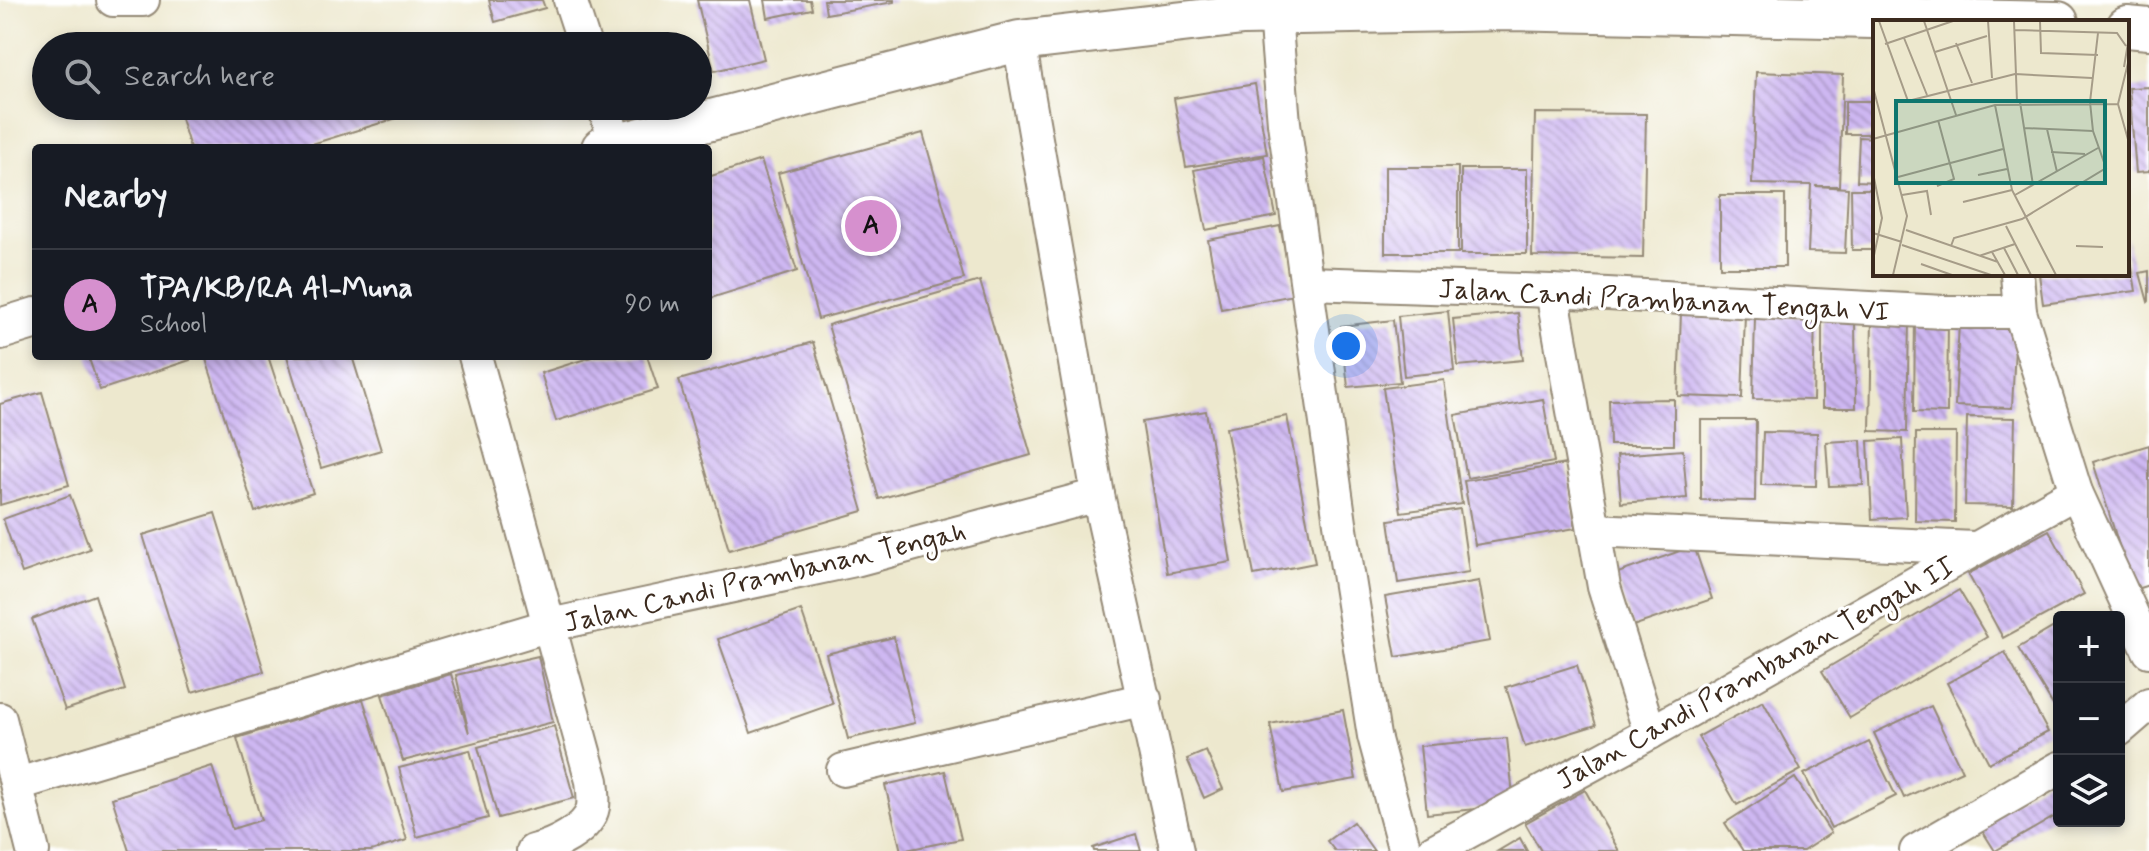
<!DOCTYPE html>
<html lang="en">
<head>
<meta charset="utf-8">
<style>
	:root { --surface:#171b24; --page:#20242c; --text:#f1f3f6; --muted:#9ea1a6; --line:#363941; --accent:#d690ce }
	body { margin:0; font-family:Mynerve,sans-serif; background:var(--page); color:var(--text) }
	.controls { position:absolute; right:24px; bottom:24px; display:grid; overflow:hidden; border-radius:8px; box-shadow:0 4px 12px #0003 }
	.controls button { width:72px; height:72px; display:grid; place-items:center; padding:0; border:0; border-bottom:2px solid var(--line); background:var(--surface); color:var(--text); font:40px sans-serif }
	.you { position:absolute; left:1346px; top:346px; width:28px; height:28px; margin:-20px; border:6px solid #fff; border-radius:50%; background:#1a73e8; box-shadow:0 0 0 12px #1a73e833 }
	.badge { display:grid; place-items:center; width:52px; height:52px; border-radius:50%; background:var(--accent); color:#111; font-size:26px; font-weight:700 }
	.pin { position:absolute; translate:-50% -50%; border:4px solid #fff; box-shadow:0 2px 8px #0006 }
	.list { margin:0; padding:0; list-style:none }
	h2 { display:flex; justify-content:space-between; align-items:center; height:104px; margin:0; padding:0 32px; font-size:34px }
	h2 small { font-size:26px; font-weight:400; color:var(--muted) }
	.list li { display:grid; grid-template-columns:52px 1fr auto; gap:24px; align-items:center; box-sizing:border-box; height:112px; padding:0 32px; border-top:2px solid var(--line) }
	.list b { display:block; font-size:30px; white-space:nowrap }
	.list p { margin:0; font-size:26px; white-space:nowrap; color:var(--muted) }
	.list em { font-size:26px; font-style:normal; color:var(--muted) }
	.icon { flex:none; width:44px; height:44px; fill:none; stroke:currentColor; stroke-width:2; stroke-linecap:round; stroke-linejoin:round }
	.map { position:relative; flex:none; width:2149px; height:851px; overflow:hidden }
	.search { position:absolute; background:var(--surface); box-shadow:0 4px 12px #0003; left:32px; top:32px; width:680px; height:88px; display:flex; align-items:center; gap:20px; box-sizing:border-box; padding:0 28px; border-radius:44px; color:var(--muted); font-size:30px }
	.panel { position:absolute; background:var(--surface); box-shadow:0 4px 12px #0003; left:32px; top:144px; width:680px; height:216px; border-radius:8px }
	.map>svg:first-child { display:block }
</style>
</head>
<body>
<div class="map">
<svg width="2149" height="851" viewBox="0 0 2149 851">
	<defs>
		<pattern id="building-back-hatch" width="6" height="6" patternUnits="userSpaceOnUse" patternTransform="scale(2)"><rect width="6" height="6" fill="#ceb7f2"/><path d="M-1 5l2 2M0 0l6 6M5-1l2 2" fill="none" stroke="#a895c3"/></pattern>
	</defs>
	<rect width="100%" height="100%" fill="#fff"/>
	<filter id="ink" filterUnits="userSpaceOnUse"><feTurbulence type="fractalNoise" baseFrequency=".0125" numOctaves="2"/><feDisplacementMap in="SourceGraphic" scale="16" xChannelSelector="R" yChannelSelector="G"/><feConvolveMatrix kernelMatrix="1 2 1 2 8 2 1 2 1" color-interpolation-filters="sRGB"/></filter>
	<filter id="wash" filterUnits="userSpaceOnUse"><feTurbulence type="fractalNoise" baseFrequency=".006" numOctaves="4" result="noise"/><feDisplacementMap in="SourceGraphic" scale="32" xChannelSelector="R" yChannelSelector="G"/><feGaussianBlur stdDeviation="1.8" result="paint"/><feColorMatrix in="noise" values="0 0 0 0 0 0 0 0 0 0 0 0 0 0 0 0 0 1.4 0 .05"/><feComposite in="paint" operator="in"/></filter>
	<g filter="url(#wash)">
		<rect width="100%" height="100%" fill="#ede8ce"/>
		<g id="blocks">
			<g fill="url(#building-back-hatch)">
				<path d="M489,0H542L545,8L495,22Z"/>
				<path d="M697,0H750L764,59L714,71Z"/>
				<path d="M765,0H810L812,9L768,18Z"/>
				<path d="M824,0H894V2L826,14Z"/>
				<path d="M98,37L101,46H68V45Z"/>
				<path d="M1756,72L1843,75L1839,186H1815L1848,188L1845,253L1808,252L1811,185L1752,184Z"/>
				<path d="M1255,84L1267,154L1186,167L1174,98Z"/>
				<path d="M2149,87V172L2136,173L2129,88Z"/>
				<rect x="1845" y="101" width="30" height="33"/>
				<path d="M66,106H88V107L68,113Z"/>
				<path d="M198,106H422L423,110L299,148H190L179,112Z"/>
				<path d="M1535,113L1646,114L1643,258L1532,256Z"/>
				<path d="M923,133L964,279L818,319L778,173Z"/>
				<path d="M1859,137L1875,138V182L1857,181Z"/>
				<path d="M1264,156L1276,216L1206,230L1194,170Z"/>
				<path d="M761,160L797,271L708,299V177Z"/>
				<rect x="1385" y="167" width="73" height="86"/>
				<rect x="1461" y="169" width="66" height="85"/>
				<path d="M1851,189H1875V250H1852Z"/>
				<rect x="1720" y="195" width="65" height="72"/>
				<path d="M1280,226L1294,295L1221,309L1208,240Z"/>
				<path d="M2127,237L2136,291L2043,304L2039,274H2127Z"/>
				<path d="M2149,271V301L2148,302L2140,273Z"/>
				<path d="M980,281L1031,455L879,499L828,325Z"/>
				<path d="M1448,311L1454,371L1404,376L1398,316Z"/>
				<path d="M1681,312L1745,314L1742,398L1678,396Z"/>
				<path d="M1518,313L1523,360L1458,366L1453,319Z"/>
				<path d="M1755,316L1815,317L1813,400L1753,399Z"/>
				<path d="M1822,319H1855L1856,408H1822Z"/>
				<path d="M1872,319H1909L1907,432L1870,431Z"/>
				<path d="M1393,320L1400,382L1348,387L1341,326Z"/>
				<path d="M1915,320L1948,321L1947,413L1914,412Z"/>
				<path d="M1959,322L2016,325L2012,408L1955,406Z"/>
				<path d="M813,342L863,511L729,550L679,380Z"/>
				<path d="M88,356H189L190,360L100,390Z"/>
				<path d="M205,356H268L313,493L255,512Z"/>
				<path d="M287,356H352L381,450L321,468Z"/>
				<path d="M595,356H647L658,389L556,421L541,373Z"/>
				<path d="M1444,380L1462,504L1401,512L1383,388Z"/>
				<path d="M42,392L69,485L0,505V404Z"/>
				<path d="M1543,399L1554,462L1467,478L1455,415Z"/>
				<path d="M1674,399V445H1610L1609,400Z"/>
				<path d="M1206,411L1231,562L1167,573L1142,422Z"/>
				<path d="M1287,416L1315,563L1254,575L1226,428Z"/>
				<path d="M1967,417L2015,418L2013,506L1965,505Z"/>
				<path d="M1701,420H1756L1755,501L1701,500Z"/>
				<path d="M1763,432L1817,433L1816,486L1761,485Z"/>
				<path d="M1916,433H1956L1955,522L1915,521Z"/>
				<path d="M1902,439L1906,517L1872,519L1868,441Z"/>
				<path d="M1861,440L1863,485L1829,486L1826,442Z"/>
				<path d="M2149,445V585L2133,590L2093,462Z"/>
				<path d="M1683,450L1687,498L1621,503L1617,455Z"/>
				<path d="M1566,464L1576,528L1475,545L1464,481Z"/>
				<path d="M70,495L90,549L22,573L3,519Z"/>
				<path d="M1460,509L1469,572L1398,583L1389,520Z"/>
				<path d="M215,513L264,671L192,692L143,535Z"/>
				<path d="M2049,530L2084,594L2003,638L1968,574Z"/>
				<path d="M1694,546L1712,599L1633,626L1615,574Z"/>
				<path d="M1479,581L1490,641L1396,657L1385,597Z"/>
				<path d="M1959,590L1987,637L1850,718L1822,671Z"/>
				<path d="M95,595L125,690L65,710L32,619Z"/>
				<path d="M801,610L833,704L751,733L718,639Z"/>
				<path d="M2059,624V715L2018,648Z"/>
				<path d="M894,637L915,723L848,739L826,654Z"/>
				<path d="M2005,652L2048,732L1989,763L1947,683Z"/>
				<path d="M538,656L553,722L403,761L382,695L451,674L469,733L456,675Z"/>
				<path d="M1577,665L1596,725L1525,747L1506,687Z"/>
				<path d="M363,699L407,840L371,851H129L112,798L212,766L232,829L261,820L237,738Z"/>
				<path d="M1763,701L1801,770L1737,805L1698,737Z"/>
				<path d="M1931,706L1962,771L1904,798L1874,733Z"/>
				<path d="M1343,710L1356,779L1283,792L1270,724Z"/>
				<path d="M554,726L574,798L498,818L478,747Z"/>
				<path d="M1507,738L1514,805L1427,814L1420,746Z"/>
				<path d="M1869,742L1896,796L1831,828L1804,774Z"/>
				<path d="M470,750L488,818L417,837L399,768Z"/>
				<path d="M1206,751L1223,789L1204,798L1187,759Z"/>
				<path d="M945,771L961,839L901,851L885,785Z"/>
				<path d="M2059,773V814L1995,851L1978,824Z"/>
				<path d="M1795,778L1831,833L1803,851H1743L1725,823Z"/>
				<path d="M1585,790L1619,851H1541L1525,823Z"/>
				<path d="M1353,822L1374,851H1335L1327,841Z"/>
				<path d="M1136,834L1141,851H1094L1093,848Z"/>
				<path d="M1520,838L1527,851H1498Z"/>
			</g>
		</g>
	</g>
	<g filter="url(#ink)">
		<use href="#blocks" fill-opacity="0" stroke="#948976" stroke-width="2"/>
		<g fill="none" stroke-linecap="round" stroke-linejoin="round">
			<g stroke="#948976" stroke-width="36">
				<g id="minor">
					<path d="M113,0H143"/>
					<path d="M570,0L585,46"/>
					<path d="M1275,15L1284,123L1340,523L1374,736L1405,851"/>
					<path d="M1019,41L1098,495L1177,851"/>
					<path d="M604,106L616,144"/>
					<path d="M2017,274L2020,312L2076,492L2149,651"/>
					<path d="M1308,283L1552,291L1944,312H2020"/>
					<path d="M1552,291L1604,587L1650,733"/>
					<path d="M475,356L592,781C593,789 594,799 593,807C589,830 553,846 533,851"/>
					<path d="M1594,530L1974,548"/>
					<path d="M0,719L33,851"/>
					<path d="M2119,730L2149,704"/>
					<path d="M843,770L1145,699"/>
					<path d="M18,784L550,625L855,560L1098,495"/>
					<path d="M1433,851L1650,733L2076,492"/>
					<path d="M1916,851L2059,768"/>
				</g>
			</g>
			<g stroke="#948976" stroke-width="44">
				<g id="tertiary">
					<path d="M2127,27L2149,29"/>
					<path d="M602,148L1019,41L1243,15L1508,10L2058,22"/>
					<path d="M0,329L36,318"/>
				</g>
			</g>
			<use href="#minor" stroke="#fff" stroke-width="32"/>
			<use href="#tertiary" stroke="#fff" stroke-width="40"/>
		</g>
	</g>
	<g text-anchor="middle" stroke-width="6" stroke-linejoin="round" paint-order="stroke">
		<g font-size="28" fill="#3b2a1e" stroke="#fff">
			<text transform="translate(1664 299) rotate(3)" y="10">Jalan Candi Prambanan Tengah VI</text>
			<text transform="translate(765 576) rotate(-13)" y="10">Jalan Candi Prambanan Tengah</text>
			<text transform="translate(1755 672) rotate(-29)" y="10">Jalan Candi Prambanan Tengah II</text>
		</g>
	</g>
	<g transform="translate(1873 20)">
		<rect width="256" height="256" fill="#ede8ce"/>
		<path fill="none" stroke="#a69c88" stroke-width="2" d="M6,1L35,81L142,54L219,58M51,1L83,95M115,1L119,58M141,1L144,82M167,1L168,33L225,35M142,10L244,13L253,26M31,18L54,75M83,23L99,63M12,24L80,1M62,32L114,16M256,39L245,84L256,123M251,47L256,17M0,67L34,196L20,255M147,82L160,165M122,85L139,170L183,255M151,108L220,111M174,109L184,152M0,119L122,85L245,84M178,132L212,134M0,153L9,198L0,240M105,155L134,149M25,157L130,129M64,166L81,159L65,100M29,175L54,171L58,195M142,175L225,128M90,182L139,170M133,206L158,255M33,210L125,242M0,213L29,222M29,225L118,255M78,226L81,218L149,199L233,148L220,111L217,82L225,13M203,226L230,227M131,228L145,255M119,232L132,255M106,236L142,224M48,244L79,255"/>
		<path fill="#0f766e" fill-opacity="0.15" stroke="#0f766e" stroke-width="4" d="M23,81H232V163H23Z"/>
		<rect width="256" height="256" fill="none" stroke="#3b2a1e" stroke-width="4"/>
	</g>
</svg>
<div class="controls">
<button>+</button>
<button>−</button>
<button><svg class="icon" aria-label="layers" viewBox="0 0 24 24"><path d="M12 4l9 5-9 5-9-5zM3 14l9 5 9-5"/></svg></button>
</div>
<div class="you"></div>
<div class="pin badge" style="left:871px;top:226px">A</div>
<div class="search"><svg class="icon" aria-label="search" viewBox="0 0 24 24"><circle cx="10" cy="10" r="6"/><path d="M15 15l6 6"/></svg>Search here</div>
<section class="panel">
<h2>Nearby<small></small></h2>
<ul class="list">
<li><span class="badge">A</span><div><b>TPA/KB/RA Al-Muna</b><p>School</p></div><em>90 m</em></li>
</ul>
</section>
</div>
</body>
</html>
